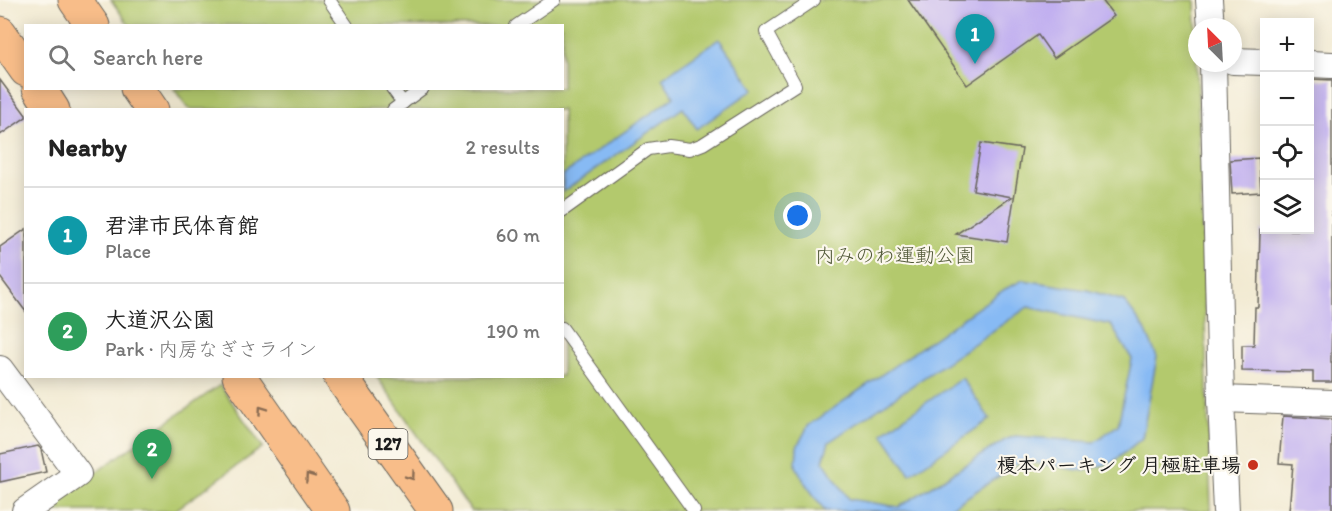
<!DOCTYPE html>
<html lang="en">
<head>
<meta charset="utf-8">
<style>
	:root { --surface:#fff; --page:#f6f6f6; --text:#222; --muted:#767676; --line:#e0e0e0; --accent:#1a73e8 }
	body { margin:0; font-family:Itim,"Klee One",sans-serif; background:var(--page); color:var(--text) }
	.controls { position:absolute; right:18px; top:18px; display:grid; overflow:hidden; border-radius:0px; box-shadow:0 3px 15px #0003 }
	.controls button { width:54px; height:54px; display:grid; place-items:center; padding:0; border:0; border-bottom:2px solid var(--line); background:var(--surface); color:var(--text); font:30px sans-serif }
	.compass { position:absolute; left:1188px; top:18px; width:54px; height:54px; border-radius:50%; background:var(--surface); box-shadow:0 3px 15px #0003; rotate:336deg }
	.you { position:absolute; left:798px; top:216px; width:21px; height:21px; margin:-15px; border:4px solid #fff; border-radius:50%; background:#1a73e8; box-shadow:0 0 0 9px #1a73e833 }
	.badge { display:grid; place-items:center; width:39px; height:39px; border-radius:50%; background:var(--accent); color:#fff; font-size:20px; font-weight:700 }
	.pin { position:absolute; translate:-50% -50px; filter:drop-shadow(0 2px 3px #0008) }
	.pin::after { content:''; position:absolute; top:32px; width:21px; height:18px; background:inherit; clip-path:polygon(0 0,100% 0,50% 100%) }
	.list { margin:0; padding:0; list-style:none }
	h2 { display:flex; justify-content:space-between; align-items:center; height:78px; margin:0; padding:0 24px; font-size:26px }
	h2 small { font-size:20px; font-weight:400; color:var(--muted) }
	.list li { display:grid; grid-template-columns:39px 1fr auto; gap:18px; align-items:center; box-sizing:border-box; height:96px; padding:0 24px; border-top:2px solid var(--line) }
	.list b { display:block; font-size:22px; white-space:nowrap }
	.list p { margin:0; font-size:20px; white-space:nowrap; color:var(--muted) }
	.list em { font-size:20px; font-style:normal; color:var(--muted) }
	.icon { flex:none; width:33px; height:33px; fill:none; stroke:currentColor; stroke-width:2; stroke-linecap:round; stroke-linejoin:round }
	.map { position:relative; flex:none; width:1332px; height:511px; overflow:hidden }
	.search { position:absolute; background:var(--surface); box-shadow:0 3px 15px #0003; left:24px; top:24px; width:540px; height:66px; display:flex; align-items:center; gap:15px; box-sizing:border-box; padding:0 21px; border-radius:0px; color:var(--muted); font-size:22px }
	.panel { position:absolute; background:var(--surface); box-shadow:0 3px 15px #0003; left:24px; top:108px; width:540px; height:270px; border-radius:0px }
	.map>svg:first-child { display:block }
</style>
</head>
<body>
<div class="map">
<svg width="1332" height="511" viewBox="0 0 1332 511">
	<rect width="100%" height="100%" fill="#fbf7ec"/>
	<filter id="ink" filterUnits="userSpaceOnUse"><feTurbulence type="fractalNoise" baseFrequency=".0167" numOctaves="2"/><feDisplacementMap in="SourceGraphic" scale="12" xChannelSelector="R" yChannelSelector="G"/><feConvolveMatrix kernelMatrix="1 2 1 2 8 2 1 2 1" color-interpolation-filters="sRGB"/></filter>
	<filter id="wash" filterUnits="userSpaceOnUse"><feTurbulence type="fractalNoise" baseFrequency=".008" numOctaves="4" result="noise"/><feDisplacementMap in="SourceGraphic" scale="24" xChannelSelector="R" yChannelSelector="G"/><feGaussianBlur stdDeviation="1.35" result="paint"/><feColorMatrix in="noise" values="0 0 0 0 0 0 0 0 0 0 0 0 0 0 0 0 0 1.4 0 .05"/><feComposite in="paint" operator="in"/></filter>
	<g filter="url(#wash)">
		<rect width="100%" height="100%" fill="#f2ead2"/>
		<g fill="#b3c96d" stroke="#687244" stroke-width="1.5">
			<path d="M111,0H1195L1211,511H471L377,377L562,376V110L189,109L174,89L562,88V26L129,25Z"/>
			<path d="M220,385L263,447L174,511H41Z"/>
		</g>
		<g fill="#87baf4" stroke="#526b88" stroke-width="1.5" fill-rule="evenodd">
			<path d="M719,39L754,89L697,129L683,108L563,192V175L674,97L662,78Z"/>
			<path d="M1023,280L1087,290L1124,301L1145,329L1157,357L1142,438L1113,462L1084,471L1022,461L946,511H825L805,483L796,466L797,447L808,426L1005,289ZM1028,307L1111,325L1132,359L1118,425L1094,442L1015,436L1005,440L899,507L849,499L823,461L829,442Z"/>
			<path d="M962,378L990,419L910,474L882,433Z"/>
		</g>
		<g id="blocks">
			<g fill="#bfadf0">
				<path d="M908,0H1102L1114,16L1054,58L1038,35L967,85Z"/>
				<path d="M1310,79L1332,80V320L1331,362H1332V382H1313V372L1242,371V345H1254L1255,307H1258L1260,230H1310Z"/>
				<path d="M0,80L26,115V117L0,135Z"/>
				<path d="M981,143L1022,149L1007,242L956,234L1012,197L973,190Z"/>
				<path d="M1259,158L1261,192L1232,194L1230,160Z"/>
				<path d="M26,229V312L0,277V247Z"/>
				<path d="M1283,416L1332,419V511H1289L1293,464L1279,463Z"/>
				<path d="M38,446L41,449L46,472L0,482V454Z"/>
			</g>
		</g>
	</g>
	<g filter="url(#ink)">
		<use href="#blocks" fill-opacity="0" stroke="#67645c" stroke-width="1.5"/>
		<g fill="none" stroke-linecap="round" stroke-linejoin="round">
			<g stroke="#67645c" stroke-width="14">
				<g id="service">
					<path d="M329,0L347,26"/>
					<path d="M516,26L554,0"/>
					<path d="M392,88L403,103"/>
					<path d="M393,110L423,88"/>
					<path d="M562,211L648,149L668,146L690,149L703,144L795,85L766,32L814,0"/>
					<path d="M562,328L694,511"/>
				</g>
			</g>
			<g stroke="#67645c" stroke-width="28">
				<g id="minor">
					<path d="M1209,0L1211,27"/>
					<path d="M1233,61L1264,62"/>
					<path d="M1213,63L1221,399L1226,511"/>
					<path d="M1310,64L1332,65"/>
					<path d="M0,369L78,474L25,511"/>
					<path d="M1221,399L1332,403"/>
				</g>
			</g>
			<g stroke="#67645c" stroke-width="35">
				<g id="trunk">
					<path d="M75,0L93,26"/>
					<path d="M0,33L26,70"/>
					<path d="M39,88L53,110"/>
					<path d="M137,88L152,110"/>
					<path d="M239,376L333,511"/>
					<path d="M340,376L436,511"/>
				</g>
			</g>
			<use href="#service" stroke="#fff" stroke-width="12"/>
			<use href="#minor" stroke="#fff" stroke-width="26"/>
			<use href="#trunk" stroke="#f8bd89" stroke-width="33"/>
		</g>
		<defs><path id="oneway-chevron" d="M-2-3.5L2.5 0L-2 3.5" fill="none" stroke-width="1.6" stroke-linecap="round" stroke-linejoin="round" transform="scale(1.5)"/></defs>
		<g stroke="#8a6c52">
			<use href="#oneway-chevron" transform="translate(262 410) rotate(-125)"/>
			<use href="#oneway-chevron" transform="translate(411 476) rotate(55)"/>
			<use href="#oneway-chevron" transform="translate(309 477) rotate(-125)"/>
		</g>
	</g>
	<circle fill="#c8321e" stroke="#fbf7ec" stroke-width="2" cx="1253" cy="465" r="6"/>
	<g text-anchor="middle" stroke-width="4.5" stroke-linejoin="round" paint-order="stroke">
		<rect fill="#fbf7ec" stroke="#5f5e5a" stroke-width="1.5" x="368.5" y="429" width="39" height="30" rx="4.5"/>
		<g font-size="18" font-weight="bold" fill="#1c1c1c">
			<text x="388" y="450">127</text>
		</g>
		<g font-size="20" fill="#515938" stroke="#fbf7ec">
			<text x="895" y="262">内みのわ運動公園</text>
		</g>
		<g font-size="20" font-weight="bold" fill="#1c1c1c" stroke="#fbf7ec" text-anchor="end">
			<text x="1241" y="472">榎本パーキング 月極駐車場</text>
		</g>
	</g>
</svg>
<div class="controls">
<button>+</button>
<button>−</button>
<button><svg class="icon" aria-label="locate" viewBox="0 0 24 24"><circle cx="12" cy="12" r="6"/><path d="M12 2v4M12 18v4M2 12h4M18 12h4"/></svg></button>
<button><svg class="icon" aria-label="layers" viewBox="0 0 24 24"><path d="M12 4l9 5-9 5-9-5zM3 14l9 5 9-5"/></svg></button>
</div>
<svg class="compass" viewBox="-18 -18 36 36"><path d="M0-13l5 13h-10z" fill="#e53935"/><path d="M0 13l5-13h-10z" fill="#767676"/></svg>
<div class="you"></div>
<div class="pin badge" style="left:975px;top:64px;background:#0f9aa8">1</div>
<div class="pin badge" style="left:152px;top:479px;background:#2e9e5b">2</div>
<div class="search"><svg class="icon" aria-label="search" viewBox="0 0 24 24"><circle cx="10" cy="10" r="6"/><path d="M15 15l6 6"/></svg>Search here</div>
<section class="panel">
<h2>Nearby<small>2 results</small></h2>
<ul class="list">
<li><span class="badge" style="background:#0f9aa8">1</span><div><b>君津市民体育館</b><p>Place</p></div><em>60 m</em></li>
<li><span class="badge" style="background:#2e9e5b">2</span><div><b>大道沢公園</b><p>Park · 内房なぎさライン</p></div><em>190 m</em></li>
</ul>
</section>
</div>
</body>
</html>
